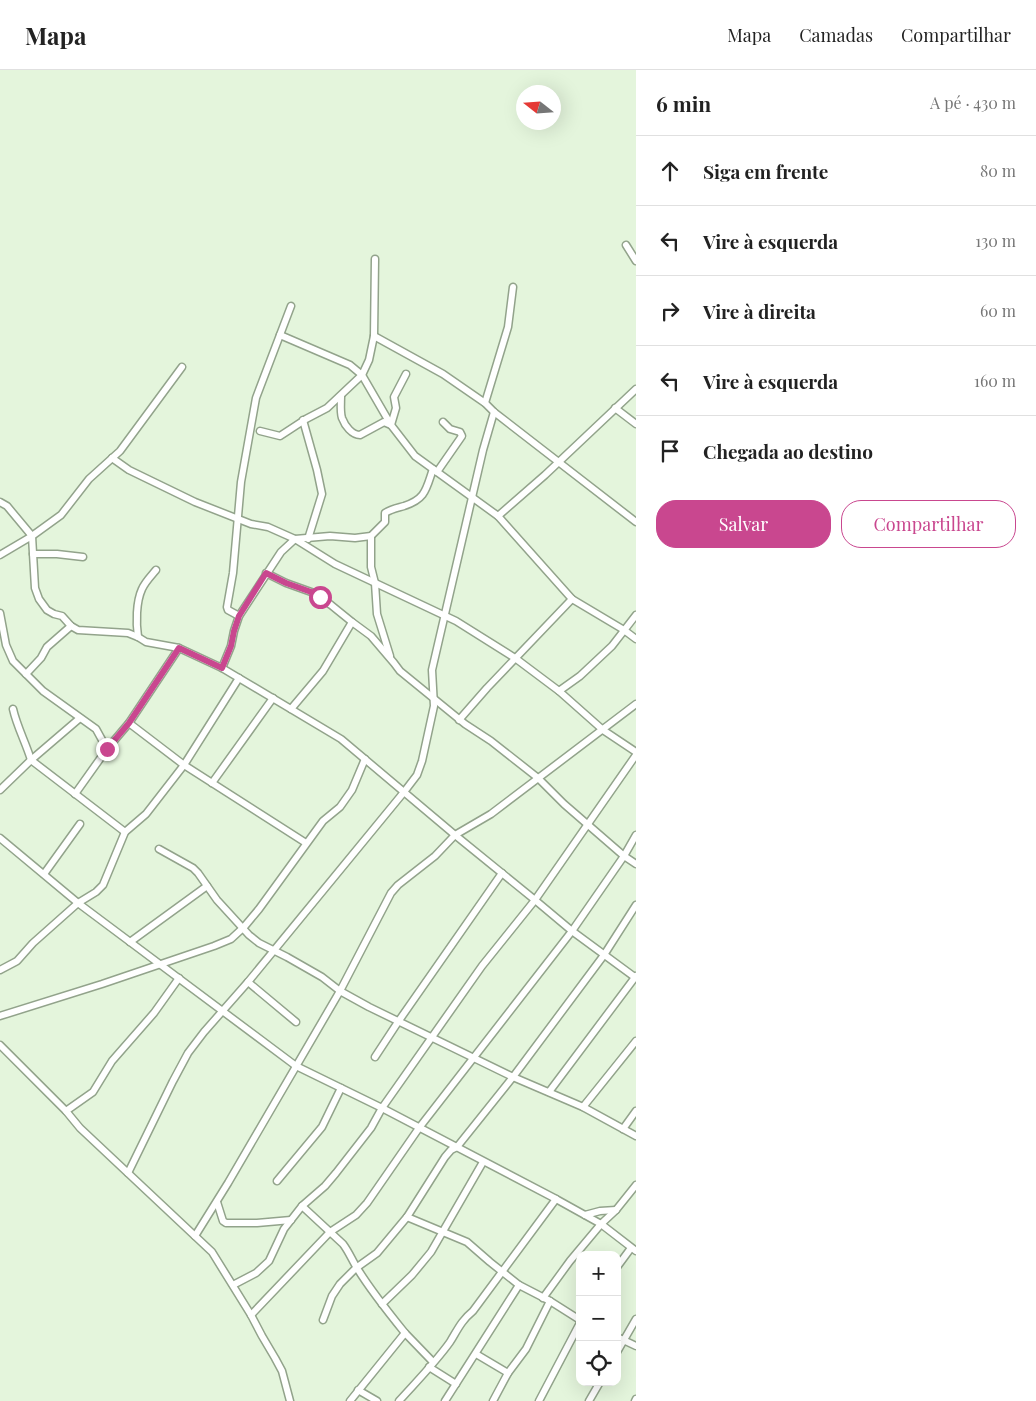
<!DOCTYPE html>
<html lang="pt">
<head>
<meta charset="utf-8">
<style>
	:root { --surface:#fff; --page:#f2f2f2; --text:#222; --muted:#767676; --line:#e0e0e0; --accent:#c9478f }
	body { margin:0; font-family:"Playfair Display",serif; background:var(--page); color:var(--text) }
	.controls { position:absolute; right:15px; bottom:15px; display:grid; overflow:hidden; border-radius:10px; box-shadow:0 5px 20px #0002 }
	.controls button { width:45px; height:45px; display:grid; place-items:center; padding:0; border:0; border-bottom:1px solid var(--line); background:var(--surface); color:var(--text); font:25px sans-serif }
	.compass { position:absolute; left:516px; top:15px; width:45px; height:45px; border-radius:50%; background:var(--surface); box-shadow:0 5px 20px #0002; rotate:287deg }
	.stop { position:absolute; width:15px; height:15px; margin:-11px; border:4px solid #c9478f; border-radius:50%; background:#fff }
	.stop.end { background:#c9478f; border-color:#fff; box-shadow:0 1px 5px #0008 }
	.list { margin:0; padding:0; list-style:none }
	h2 { display:flex; justify-content:space-between; align-items:center; height:65px; margin:0; padding:0 20px; font-size:21px }
	h2 small { font-size:16px; font-weight:400; color:var(--muted) }
	.list li { display:grid; grid-template-columns:32px 1fr auto; gap:15px; align-items:center; box-sizing:border-box; height:70px; padding:0 20px; border-top:1px solid var(--line) }
	.list b { display:block; font-size:19px; white-space:nowrap }
	.list em { font-size:16px; font-style:normal; color:var(--muted) }
	.actions { display:flex; gap:10px; padding:15px 20px }
	.actions a { flex:1; padding:11px 0; border:1px solid var(--accent); border-radius:20px; text-align:center; font-size:18px; color:var(--accent) }
	.actions .main { background:var(--accent); color:#fff }
	.icon { flex:none; width:28px; height:28px; fill:none; stroke:currentColor; stroke-width:2; stroke-linecap:round; stroke-linejoin:round }
	.map { position:relative; flex:none; width:636px; height:1331px; overflow:hidden }
	header { display:flex; align-items:center; gap:30px; box-sizing:border-box; height:70px; padding:0 25px; background:var(--surface); border-bottom:1px solid var(--line) }
	header strong { font-size:24px }
	nav { display:flex; gap:28px; margin-inline-start:auto; font-size:18px }
	main { display:flex }
	aside { flex:1; background:var(--surface) }
	.map>svg:first-child { display:block }
</style>
</head>
<body>
<header>
<strong>Mapa</strong>
<nav><a>Mapa</a><a>Camadas</a><a>Compartilhar</a></nav>
</header>
<main>
<div class="map">
<svg width="636" height="1331" viewBox="0 0 636 1331">
	<rect width="100%" height="100%" fill="#e4f5dc"/>
	<g fill="none" stroke-linecap="round" stroke-linejoin="round">
		<g stroke="#92a38b" stroke-width="9">
			<g id="minor">
				<path d="M626,175L636,191"/>
				<path d="M280,265L350,295L362,305L391,355L415,386L498,446L572,529L624,560L636,569"/>
				<path d="M374,266L443,304L485,333L494,342L636,452"/>
				<path d="M341,326C341,333 340,342 342,348C345,356 352,365 360,365L384,352L391,355L396,338L394,327L406,304"/>
				<path d="M485,333L508,257L513,217"/>
				<path d="M615,338L636,354"/>
				<path d="M303,350L317,400L322,424L308,469"/>
				<path d="M260,361L280,366L306,349L327,338L362,305L369,290L374,266L375,189"/>
				<path d="M112,388L129,400L195,432L251,454L268,457L295,469L335,494L456,551L515,588L559,621L603,660L636,682"/>
				<path d="M437,402L462,366L460,362L450,359L443,352"/>
				<path d="M0,432L7,436L32,466L35,518L39,529L47,540L54,544L62,546L71,556L78,560L128,563L138,567L146,572L179,578L222,598L341,669L455,765L535,830L572,861L636,908"/>
				<path d="M498,446L545,405L636,319"/>
				<path d="M371,466V497L375,513L377,544L390,586"/>
				<path d="M33,484H57L83,487"/>
				<path d="M0,485L32,466L61,445L89,409L120,381L182,297"/>
				<path d="M266,503L286,513L314,523L331,535L352,552L371,566L394,593L400,601L465,654L491,671L538,708L564,734L624,786L636,794"/>
				<path d="M0,543L6,575L13,591L43,621L96,659L107,679"/>
				<path d="M239,546L228,540L227,537L233,503L241,412L256,328L291,236"/>
				<path d="M138,567C136,553 136,532 142,519C145,512 151,506 156,500"/>
				<path d="M222,598L231,576L234,561L239,546L281,482L295,469L330,466L355,468L371,466L385,452V443C391,439 397,438 404,436C426,429 426,419 433,399"/>
				<path d="M26,604L41,588L47,577L71,556"/>
				<path d="M559,621L580,606L612,576L636,545"/>
				<path d="M13,639C17,657 26,673 31,690L125,762"/>
				<path d="M291,639L323,601L352,552"/>
				<path d="M459,650L487,618L572,529"/>
				<path d="M129,653L184,695L306,773"/>
				<path d="M212,713L273,628"/>
				<path d="M0,720L31,690L80,648"/>
				<path d="M75,724L107,679L129,653L179,578"/>
				<path d="M0,768L78,833L296,996L382,1038L556,1129L601,1154L636,1181"/>
				<path d="M159,779L193,798L198,803L217,830L249,865L259,873L287,887L322,907L340,921L369,937L513,1007L583,1037L636,1066"/>
				<path d="M44,804L80,754"/>
				<path d="M130,872L207,816"/>
				<path d="M0,900L17,891L33,873L78,833L96,822L103,815L125,762L146,744L184,695L239,608"/>
				<path d="M248,912L296,952"/>
				<path d="M0,946L102,914L214,876L231,869L244,857L259,839L323,751L340,737L352,720L365,689"/>
				<path d="M0,975L66,1041L80,1058L212,1182L251,1245L262,1266L275,1288L282,1301L290,1331"/>
				<path d="M375,987L398,952L502,803"/>
				<path d="M549,1022L636,906"/>
				<path d="M583,1037L636,971"/>
				<path d="M66,1041L93,1022L112,991L154,943L179,908"/>
				<path d="M623,1059L636,1041"/>
				<path d="M128,1103L173,1011L188,983L204,962L248,912L404,722L417,705L422,691L434,636L432,600L483,380L494,342"/>
				<path d="M277,1111L322,1057L341,1018"/>
				<path d="M217,1132L223,1151L226,1153H257L291,1150"/>
				<path d="M302,1136L343,1174C349,1182 352,1190 357,1198C371,1221 388,1242 405,1263"/>
				<path d="M585,1145L600,1141L616,1140"/>
				<path d="M407,1147L467,1172L490,1192L519,1215L550,1231L580,1250"/>
				<path d="M195,1166L228,1113L340,921L391,823L398,815L435,786L455,765L491,744L636,634"/>
				<path d="M617,1197L631,1178"/>
				<path d="M233,1215L256,1203L269,1191L284,1159L302,1136L325,1116L336,1103L371,1058L382,1038L482,896L535,830L636,685"/>
				<path d="M543,1228L570,1191L601,1154L616,1140L636,1115"/>
				<path d="M382,1234L412,1205L431,1182L483,1092"/>
				<path d="M251,1245L330,1162L356,1145L367,1133L419,1058L572,861L624,786L636,765"/>
				<path d="M323,1250L332,1226L340,1214L356,1198L377,1183L407,1147L445,1087L451,1080L457,1077L513,1007L604,885L636,835"/>
				<path d="M617,1267L636,1276"/>
				<path d="M617,1282L636,1249"/>
				<path d="M476,1284L508,1303"/>
				<path d="M429,1297L456,1314"/>
				<path d="M358,1320L377,1331"/>
				<path d="M350,1331L405,1263L433,1292"/>
				<path d="M399,1331C416,1312 435,1293 450,1272C458,1259 461,1251 473,1241L556,1129"/>
				<path d="M445,1331L519,1215"/>
				<path d="M493,1331L508,1303L526,1279L550,1231"/>
				<path d="M539,1331L580,1253"/>
				<path d="M589,1331L600,1312"/>
				<path d="M635,1331L636,1329"/>
			</g>
		</g>
		<use href="#minor" stroke="#fff" stroke-width="6"/>
	</g>
	<g fill="none" stroke-linecap="round" stroke-linejoin="round">
		<path stroke="#c9478f" stroke-width="6" d="M107,679L129,653L179,578L222,598L231,576L234,561L239,546L266,503L286,513L314,523L320,527"/>
	</g>
</svg>
<div class="controls">
<button>+</button>
<button>−</button>
<button><svg class="icon" aria-label="locate" viewBox="0 0 24 24"><circle cx="12" cy="12" r="6"/><path d="M12 2v4M12 18v4M2 12h4M18 12h4"/></svg></button>
</div>
<svg class="compass" viewBox="-18 -18 36 36"><path d="M0-13l5 13h-10z" fill="#e53935"/><path d="M0 13l5-13h-10z" fill="#767676"/></svg>
<div class="stop" style="left:320px;top:527px"></div>
<div class="stop end" style="left:107px;top:679px"></div>
</div>
<aside>
<h2>6 min<small>A pé · 430 m</small></h2>
<ul class="list">
<li><svg class="icon" aria-label="ahead" viewBox="0 0 24 24"><path d="M12 20V5M6 11l6-6 6 6"/></svg><div><b>Siga em frente</b></div><em>80 m</em></li>
<li><svg class="icon" aria-label="left" viewBox="0 0 24 24"><path d="M17 20v-9H6M10 6l-5 5 5 5"/></svg><div><b>Vire à esquerda</b></div><em>130 m</em></li>
<li><svg class="icon" aria-label="right" viewBox="0 0 24 24"><path d="M7 20v-9h11M14 6l5 5-5 5"/></svg><div><b>Vire à direita</b></div><em>60 m</em></li>
<li><svg class="icon" aria-label="left" viewBox="0 0 24 24"><path d="M17 20v-9H6M10 6l-5 5 5 5"/></svg><div><b>Vire à esquerda</b></div><em>160 m</em></li>
<li><svg class="icon" aria-label="arrive" viewBox="0 0 24 24"><path d="M6 21V4h12l-3 4 3 4H6"/></svg><div><b>Chegada ao destino</b></div></li>
</ul>
<div class="actions"><a class="main">Salvar</a><a>Compartilhar</a></div>
</aside>
</main>
</body>
</html>
